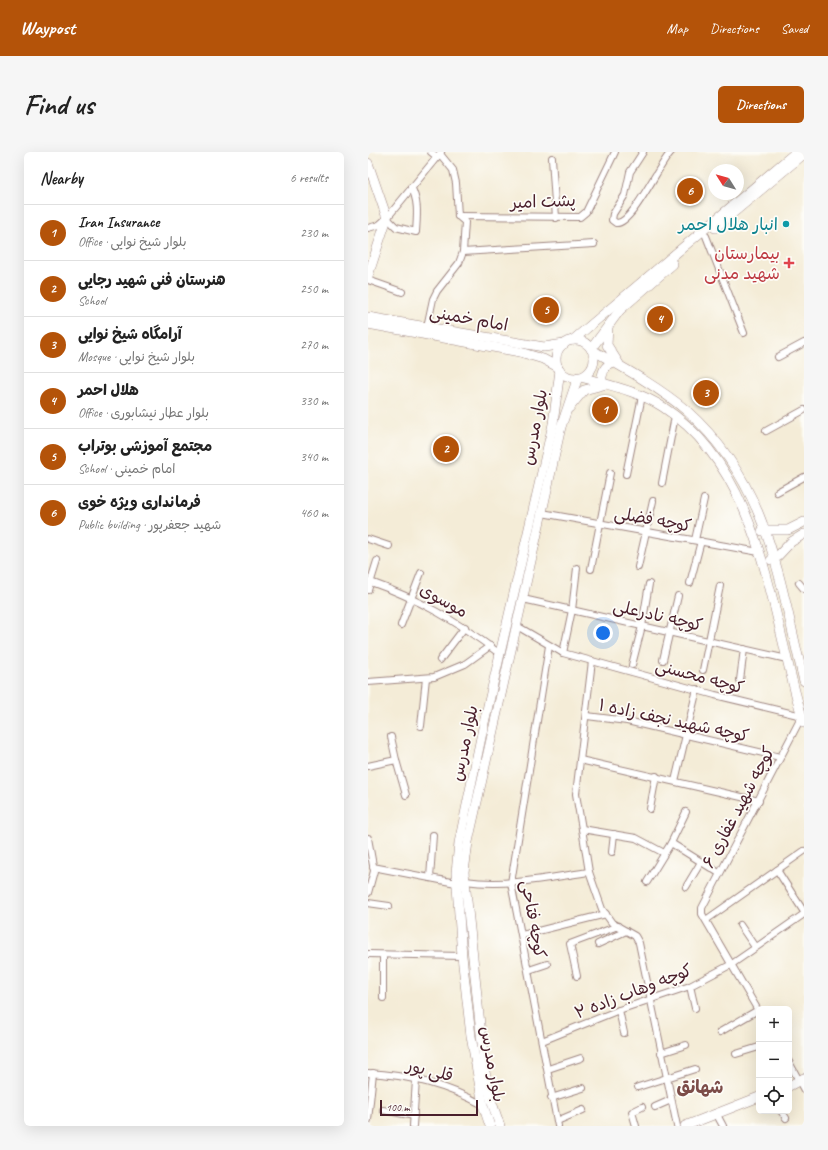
<!DOCTYPE html>
<html lang="en">
<head>
<meta charset="utf-8">
<style>
	:root { --surface:#fff; --page:#f6f6f6; --text:#222; --muted:#767676; --line:#e0e0e0; --accent:#b45309 }
	body { margin:0; font-family:Caveat,"Playpen Sans Arabic",sans-serif; background:var(--page); color:var(--text) }
	.controls { position:absolute; right:12px; bottom:12px; display:grid; overflow:hidden; border-radius:6px; box-shadow:0 4px 16px #0002 }
	.controls button { width:36px; height:36px; display:grid; place-items:center; padding:0; border:0; border-bottom:1px solid var(--line); background:var(--surface); color:var(--text); font:20px sans-serif }
	.compass { position:absolute; left:340px; top:12px; width:36px; height:36px; border-radius:50%; background:var(--surface); box-shadow:0 4px 16px #0002; rotate:307deg }
	.scale { position:absolute; left:12px; bottom:10px; width:98px; box-sizing:border-box; padding-left:4px; border:2px solid #4a1f2b; border-top:0; font-size:11px; line-height:14px; white-space:nowrap; color:#4a1f2b; -webkit-text-stroke:3px #fdfcf7; paint-order:stroke }
	.you { position:absolute; left:235px; top:481px; width:14px; height:14px; margin:-10px; border:3px solid #fff; border-radius:50%; background:#1a73e8; box-shadow:0 0 0 6px #1a73e833 }
	.badge { display:grid; place-items:center; width:26px; height:26px; border-radius:50%; background:var(--accent); color:#fff; font-size:13px; font-weight:700 }
	.pin { position:absolute; translate:-50% -50%; border:2px solid #fff; box-shadow:0 1px 4px #0006 }
	.list { margin:0; padding:0; list-style:none }
	h2 { display:flex; justify-content:space-between; align-items:center; height:52px; margin:0; padding:0 16px; font-size:17px }
	h2 small { font-size:13px; font-weight:400; color:var(--muted) }
	.list li { display:grid; grid-template-columns:26px 1fr auto; gap:12px; align-items:center; box-sizing:border-box; height:56px; padding:0 16px; border-top:1px solid var(--line) }
	.list b { display:block; font-size:15px; white-space:nowrap }
	.list p { margin:0; font-size:13px; white-space:nowrap; color:var(--muted) }
	.list em { font-size:13px; font-style:normal; color:var(--muted) }
	.icon { flex:none; width:22px; height:22px; fill:none; stroke:currentColor; stroke-width:2; stroke-linecap:round; stroke-linejoin:round }
	.map { position:relative; flex:none; width:436px; height:974px; overflow:hidden; border-radius:6px }
	header { display:flex; align-items:center; gap:24px; box-sizing:border-box; height:56px; padding:0 20px; background:var(--accent); color:#fff }
	header strong { font-size:19px }
	nav { display:flex; gap:22px; margin-inline-start:auto; font-size:14px }
	.intro { display:flex; align-items:center; justify-content:space-between; box-sizing:border-box; height:96px; padding:0 24px }
	h1 { margin:0; font-size:28px }
	.button { padding:10px 18px; border-radius:6px; background:var(--accent); color:#fff; font-size:14px; font-weight:700 }
	main { display:flex; gap:24px; padding:0 24px }
	aside { flex:1; background:var(--surface); border-radius:6px; box-shadow:0 4px 16px #0002 }
	.map>svg:first-child { display:block }
</style>
</head>
<body>
<header>
<strong>Waypost</strong>
<nav><a>Map</a><a>Directions</a><a>Saved</a></nav>
</header>
<div class="intro"><h1>Find us</h1><a class="button">Directions</a></div>
<main>
<aside>
<h2>Nearby<small>6 results</small></h2>
<ul class="list">
<li><span class="badge">1</span><div><b>Iran Insurance</b><p>Office · بلوار شیخ نوایی</p></div><em>230 m</em></li>
<li><span class="badge">2</span><div><b>هنرستان فنی شهید رجایی</b><p>School</p></div><em>250 m</em></li>
<li><span class="badge">3</span><div><b>آرامگاه شیخ نوایی</b><p>Mosque · بلوار شیخ نوایی</p></div><em>270 m</em></li>
<li><span class="badge">4</span><div><b>هلال احمر</b><p>Office · بلوار عطار نیشابوری</p></div><em>330 m</em></li>
<li><span class="badge">5</span><div><b>مجتمع آموزشی بوتراب</b><p>School · امام خمینی</p></div><em>340 m</em></li>
<li><span class="badge">6</span><div><b>فرمانداری ویژه خوی</b><p>Public building · شهید جعفرپور</p></div><em>460 m</em></li>
</ul>
</aside>
<div class="map">
<svg width="436" height="974" viewBox="0 0 436 974">
	<rect width="100%" height="100%" fill="#fdfcf7"/>
	<filter id="ink" filterUnits="userSpaceOnUse"><feTurbulence type="fractalNoise" baseFrequency=".025" numOctaves="2"/><feDisplacementMap in="SourceGraphic" scale="8" xChannelSelector="R" yChannelSelector="G"/><feConvolveMatrix kernelMatrix="1 2 1 2 8 2 1 2 1" color-interpolation-filters="sRGB"/></filter>
	<filter id="wash" filterUnits="userSpaceOnUse"><feTurbulence type="fractalNoise" baseFrequency=".012" numOctaves="4" result="noise"/><feDisplacementMap in="SourceGraphic" scale="16" xChannelSelector="R" yChannelSelector="G"/><feGaussianBlur stdDeviation="0.9" result="paint"/><feColorMatrix in="noise" values="0 0 0 0 0 0 0 0 0 0 0 0 0 0 0 0 0 1.4 0 .05"/><feComposite in="paint" operator="in"/></filter>
	<g filter="url(#wash)">
		<rect width="100%" height="100%" fill="#f4ecd7"/>
	</g>
	<g filter="url(#ink)">
		<g fill="none" stroke-linecap="round" stroke-linejoin="round">
			<g stroke="#9f8681" stroke-width="8">
				<g id="street">
					<path d="M63,0L69,5"/>
					<path d="M275,0L262,20L257,43L245,62L244,68L248,71C264,73 291,12 303,0"/>
					<path d="M72,2L85,18L88,31L90,64"/>
					<path d="M184,6L188,66"/>
					<path d="M90,64L212,65L218,60L247,0"/>
					<path d="M19,66L28,75L48,80C49,64 51,49 43,35"/>
					<path d="M0,76L11,73L19,66L73,0"/>
					<path d="M338,84L376,181"/>
					<path d="M95,100L226,92"/>
					<path d="M0,128L34,140"/>
					<path d="M59,175L65,147L69,139L91,111L95,100L97,70L90,64"/>
					<path d="M410,205L436,191"/>
					<path d="M398,279L436,258"/>
					<path d="M258,322L274,244"/>
					<path d="M294,331L307,264"/>
					<path d="M409,340L436,325"/>
					<path d="M174,361L391,400"/>
					<path d="M0,387L21,394"/>
					<path d="M327,388L336,347"/>
					<path d="M270,415L285,349"/>
					<path d="M223,417L242,321"/>
					<path d="M0,429C51,447 89,469 132,502"/>
					<path d="M322,431L333,389"/>
					<path d="M431,431L436,437"/>
					<path d="M0,438L9,409"/>
					<path d="M155,447L419,507"/>
					<path d="M33,473L53,421"/>
					<path d="M149,474L195,501L347,543L434,564L334,756V762L391,860"/>
					<path d="M181,494L143,731L190,974"/>
					<path d="M195,501L204,458L209,416"/>
					<path d="M72,508L97,475"/>
					<path d="M295,508L310,444"/>
					<path d="M224,509L208,642L214,677L221,720L234,757L244,771L267,784L271,791L309,974"/>
					<path d="M264,513L274,474L281,432"/>
					<path d="M335,518L352,434"/>
					<path d="M372,528L376,497"/>
					<path d="M0,530L66,525L97,512L122,494"/>
					<path d="M219,564L259,569L412,605"/>
					<path d="M53,574L58,526"/>
					<path d="M23,585L28,608"/>
					<path d="M212,608L391,649"/>
					<path d="M0,614L28,608L38,643"/>
					<path d="M307,629L329,537"/>
					<path d="M282,657L288,624"/>
					<path d="M214,677L268,686L296,701"/>
					<path d="M0,686L6,719L0,741"/>
					<path d="M303,691L351,721"/>
					<path d="M244,700L246,682"/>
					<path d="M5,715L88,731"/>
					<path d="M409,718L436,760"/>
					<path d="M62,726L65,683"/>
					<path d="M97,729C138,735 180,726 221,720"/>
					<path d="M279,730L303,691L318,660"/>
					<path d="M318,735L333,710"/>
					<path d="M0,751L21,754"/>
					<path d="M338,768L436,699"/>
					<path d="M372,773L387,795"/>
					<path d="M154,783L238,762"/>
					<path d="M230,792L258,779"/>
					<path d="M0,802L94,804"/>
					<path d="M15,803V846"/>
					<path d="M161,818L179,812"/>
					<path d="M209,824L202,792L250,774"/>
					<path d="M322,834L327,856"/>
					<path d="M251,858L256,881"/>
					<path d="M352,880L390,858"/>
					<path d="M174,889L251,858L322,834L364,812L436,762"/>
					<path d="M293,901L318,893"/>
					<path d="M368,902L391,895"/>
					<path d="M421,910L436,938"/>
					<path d="M180,917L213,906"/>
					<path d="M0,921C41,923 79,933 115,953"/>
					<path d="M270,935L327,917"/>
					<path d="M183,946L215,936"/>
					<path d="M287,955L303,948"/>
					<path d="M15,958L46,964"/>
					<path d="M413,959L418,966"/>
					<path d="M348,961L355,974"/>
					<path d="M0,968L5,921"/>
					<path d="M189,969L215,958"/>
					<path d="M45,974L48,928"/>
					<path d="M268,974L264,960L274,955"/>
				</g>
			</g>
			<g stroke="#9f8681" stroke-width="10">
				<g id="secondary">
					<path d="M0,11L19,66L0,124"/>
					<path d="M347,76L436,2"/>
					<path d="M0,165L176,195L196,192"/>
					<path d="M0,172L152,200L175,207L190,215"/>
					<path d="M240,174L239,193L251,212"/>
					<path d="M205,188L428,0"/>
					<circle cx="207" cy="207" r="19"/>
					<path d="M223,197L252,158L305,112"/>
					<path d="M224,198C256,216 291,235 319,259C401,332 411,428 436,529"/>
					<path d="M213,225C240,233 271,239 295,255C396,320 403,467 436,571"/>
					<path d="M234,231C233,221 236,214 245,210"/>
					<path d="M201,256L216,238L235,233"/>
					<path d="M394,379L398,378H420L436,370"/>
					<path d="M403,408L407,407L423,390L436,382"/>
					<path d="M421,934L436,926"/>
					<path d="M122,974L115,953L103,884L94,804L88,721L91,691L116,571L185,272L192,218"/>
					<path d="M132,974L123,948L117,920L96,720L100,690L193,275L210,225"/>
					<path d="M317,974L391,945"/>
				</g>
			</g>
			<use href="#street" stroke="#fff" stroke-width="6"/>
			<use href="#secondary" stroke="#fff" stroke-width="9"/>
		</g>
	</g>
	<circle fill="#0f9aa8" stroke="#fdfcf7" stroke-width="1.5" cx="418" cy="72" r="4"/>
	<path fill="#e0444e" stroke="#fdfcf7" stroke-width="1.5" d="M419 105h4v4h4v4h-4v4h-4v-4h-4v-4h4z"/>
	<g text-anchor="middle" stroke-width="3.5" stroke-linejoin="round" paint-order="stroke">
		<g font-size="17" fill="#4a1f2b" stroke="#fdfcf7">
			<text transform="translate(175 49) rotate(-2)" y="6">پشت امیر</text>
			<text transform="translate(101 166) rotate(10)" y="6">امام خمینی</text>
			<text transform="translate(166 275) rotate(-79)" y="6">بلوار مدرس</text>
			<text transform="translate(285 367) rotate(10)" y="6">کوچه فضلی</text>
			<text transform="translate(76 448) rotate(29)" y="6">موسوی</text>
			<text transform="translate(290 463) rotate(13)" y="6">کوچه نادرعلی</text>
			<text transform="translate(332 524) rotate(15)" y="6">کوچه محسنی</text>
			<text transform="translate(306 568) rotate(12)" y="6">کوچه شهید نجف زاده ۱</text>
			<text transform="translate(96 591) rotate(-78)" y="6">بلوار مدرس</text>
			<text transform="translate(370 655) rotate(-62)" y="6">کوچه شهید غفاری ۶</text>
			<text transform="translate(166 767) rotate(80)" y="6">کوچه فتاحی</text>
			<text transform="translate(265 839) rotate(-21)" y="6">کوچه وهاب زاده ۲</text>
			<text transform="translate(125 912) rotate(80)" y="6">بلوار مدرس</text>
			<text transform="translate(62 918) rotate(14)" y="6">قلی پور</text>
		</g>
		<g font-size="17" fill="#0d838f" stroke="#fdfcf7" text-anchor="end">
			<text x="410" y="78">انبار هلال احمر</text>
		</g>
		<g font-size="17" fill="#be3a42" stroke="#fdfcf7" text-anchor="end">
			<text x="412" y="107">بیمارستان<tspan x="412" dy="20">شهید مدنی</tspan></text>
		</g>
		<g font-size="18" font-weight="bold" fill="#7c4c48" stroke="#fdfcf7">
			<text x="332" y="941">شهانق</text>
		</g>
	</g>
</svg>
<div class="controls">
<button>+</button>
<button>−</button>
<button><svg class="icon" aria-label="locate" viewBox="0 0 24 24"><circle cx="12" cy="12" r="6"/><path d="M12 2v4M12 18v4M2 12h4M18 12h4"/></svg></button>
</div>
<svg class="compass" viewBox="-18 -18 36 36"><path d="M0-13l5 13h-10z" fill="#e53935"/><path d="M0 13l5-13h-10z" fill="#767676"/></svg>
<div class="scale">100 m</div>
<div class="you"></div>
<div class="pin badge" style="left:237px;top:258px">1</div>
<div class="pin badge" style="left:78px;top:297px">2</div>
<div class="pin badge" style="left:338px;top:241px">3</div>
<div class="pin badge" style="left:292px;top:167px">4</div>
<div class="pin badge" style="left:178px;top:158px">5</div>
<div class="pin badge" style="left:322px;top:39px">6</div>
</div>
</main>
</body>
</html>
